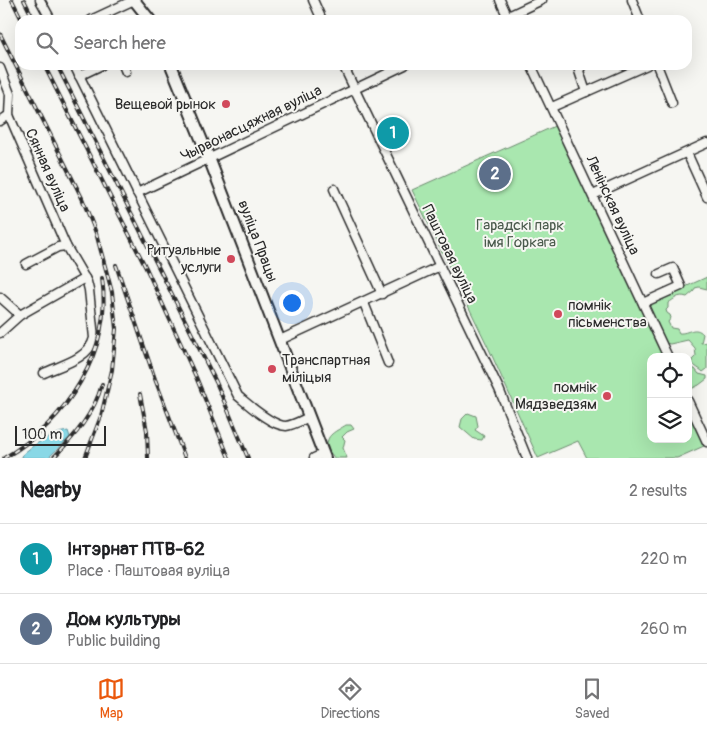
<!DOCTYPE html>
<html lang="en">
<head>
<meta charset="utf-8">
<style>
	:root { --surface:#fff; --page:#f6f6f6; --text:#202124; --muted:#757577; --line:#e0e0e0; --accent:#ea580c }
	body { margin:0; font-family:Pangolin,sans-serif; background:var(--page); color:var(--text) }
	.controls { position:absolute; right:15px; bottom:15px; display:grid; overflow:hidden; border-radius:10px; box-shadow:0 5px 20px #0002 }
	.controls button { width:45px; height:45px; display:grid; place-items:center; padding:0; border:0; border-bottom:1px solid var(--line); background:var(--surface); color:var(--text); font:25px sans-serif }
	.scale { position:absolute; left:15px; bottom:12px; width:91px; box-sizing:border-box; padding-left:5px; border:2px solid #2b2b2b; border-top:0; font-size:14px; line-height:18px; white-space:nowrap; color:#2b2b2b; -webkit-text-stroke:4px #f6f6f2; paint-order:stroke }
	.you { position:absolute; left:291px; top:302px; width:18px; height:18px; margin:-12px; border:4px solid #fff; border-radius:50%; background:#1a73e8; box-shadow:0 0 0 8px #1a73e833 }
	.badge { display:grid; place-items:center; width:32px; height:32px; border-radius:50%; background:var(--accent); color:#fff; font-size:16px; font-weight:700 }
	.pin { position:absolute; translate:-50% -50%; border:2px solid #fff; box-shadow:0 1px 5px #0006 }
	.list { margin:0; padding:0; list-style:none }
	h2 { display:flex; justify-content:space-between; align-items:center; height:65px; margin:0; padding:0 20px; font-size:21px }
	h2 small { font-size:16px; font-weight:400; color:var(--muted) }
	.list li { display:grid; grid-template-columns:32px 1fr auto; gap:15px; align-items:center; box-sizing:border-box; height:70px; padding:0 20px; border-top:1px solid var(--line) }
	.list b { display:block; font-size:19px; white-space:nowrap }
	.list p { margin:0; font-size:16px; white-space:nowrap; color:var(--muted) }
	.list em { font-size:16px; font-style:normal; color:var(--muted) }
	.icon { flex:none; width:28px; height:28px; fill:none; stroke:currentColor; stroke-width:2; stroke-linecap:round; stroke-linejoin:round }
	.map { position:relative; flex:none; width:707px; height:458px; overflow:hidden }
	.search { position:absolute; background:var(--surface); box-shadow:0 5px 20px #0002; left:15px; right:15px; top:15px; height:55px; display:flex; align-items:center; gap:12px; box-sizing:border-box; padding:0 18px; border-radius:15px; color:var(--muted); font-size:19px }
	.sheet { height:205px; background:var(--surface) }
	nav { display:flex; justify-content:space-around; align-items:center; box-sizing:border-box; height:70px; border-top:1px solid var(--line); background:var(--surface); font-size:14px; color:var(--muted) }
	nav a { display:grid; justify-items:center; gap:2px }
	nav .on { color:var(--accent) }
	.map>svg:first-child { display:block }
</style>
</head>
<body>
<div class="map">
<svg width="707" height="458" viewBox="0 0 707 458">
	<rect width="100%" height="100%" fill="#f6f6f2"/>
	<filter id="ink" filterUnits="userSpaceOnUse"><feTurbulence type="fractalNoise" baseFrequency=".02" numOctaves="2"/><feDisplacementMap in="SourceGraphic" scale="10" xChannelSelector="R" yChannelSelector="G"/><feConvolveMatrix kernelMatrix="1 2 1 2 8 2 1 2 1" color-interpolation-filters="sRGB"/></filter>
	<g filter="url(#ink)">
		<g fill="#a9e7af" stroke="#6a896d">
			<path d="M557,125L663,357H651V439H688V412L704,446L677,458H587L578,441L538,458L489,349L412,190Z"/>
			<path d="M707,277V289L699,287L695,288L694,291L687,297C678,294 675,299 668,303V308L666,310L667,313L670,315L671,318L668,322L671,328L677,329L679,333C688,334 695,325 703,334L701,343L707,342V369L703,372C698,367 693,367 692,360L696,356L695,348L688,340L670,344L665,343L648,304Z"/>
			<path d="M688,368L695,369L699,374L707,376V379L699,385L689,390Z"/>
			<path d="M468,413L476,416L478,426L475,430L484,436L482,440L474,439L460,427L462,419Z"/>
			<path d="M346,425H351L354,429L347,432L342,437L345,440L343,448L347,458H334C332,453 329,454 328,448C324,435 337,431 346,425Z"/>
		</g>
		<path fill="#89d8e6" stroke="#63939b" d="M68,431L70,437L48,458H22L21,456C32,445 52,433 68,431Z"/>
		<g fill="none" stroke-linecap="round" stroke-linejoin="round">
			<g stroke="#2b2b2b" stroke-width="11">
				<g id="minor">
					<path d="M40,0L51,20"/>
					<path d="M313,0L322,20"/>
					<path d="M500,0L509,20"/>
					<path d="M632,0L640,20"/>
					<path d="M91,20L134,0"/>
					<path d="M500,20L542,0"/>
					<path d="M74,65L238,396C249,405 272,426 286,426C294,425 302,420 309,417"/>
					<path d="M123,65L126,72"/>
					<path d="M343,65L499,389L527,458"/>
					<path d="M531,65L668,357"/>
					<path d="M582,65L579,71L586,92"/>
					<path d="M657,65L672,103"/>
					<path d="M0,68L10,94L9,115L66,246L87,282L89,290L94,338C89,359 61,365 44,373"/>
					<path d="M79,76L102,65"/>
					<path d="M552,107L647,65"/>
					<path d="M0,121L9,115"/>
					<path d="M687,153L707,197"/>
					<path d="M334,189L382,294"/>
					<path d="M137,193L405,65"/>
					<path d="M593,195L707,143"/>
					<path d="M26,264L58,247L66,246"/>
					<path d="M0,297L20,315"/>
					<path d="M364,303L388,363"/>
					<path d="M643,303L681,286L673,268L659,274"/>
					<path d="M0,333L20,315L85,278"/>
					<path d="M280,340L440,266"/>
					<path d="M688,401L707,442"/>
					<path d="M314,458L323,454"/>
				</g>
			</g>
			<g stroke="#2b2b2b" stroke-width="14">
				<g id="major">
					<path d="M134,0L150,20"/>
					<path d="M171,65L209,158L325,458"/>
				</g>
			</g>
			<use href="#minor" stroke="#f6f6f2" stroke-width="8"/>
			<use href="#major" stroke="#f6f6f2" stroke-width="10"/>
			<g stroke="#2b2b2b" stroke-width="4">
				<g id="rail">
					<path d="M12,0L22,20"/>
					<path d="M24,0L34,20"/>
					<path d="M0,34L82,198L96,233L112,292L116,329L112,370L101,416L85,458"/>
					<path d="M44,65L147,270L196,377L229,458"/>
					<path d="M57,65L216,382L248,458"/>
					<path d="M116,265L155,379L185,458"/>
					<path d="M140,394L147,431L148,458"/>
					<path d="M4,458C66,422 113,351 102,278"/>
					<path d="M53,458C74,437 94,414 102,384"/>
				</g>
			</g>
			<use href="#rail" stroke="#f6f6f2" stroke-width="2" stroke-dasharray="5.5" stroke-linecap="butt"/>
		</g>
	</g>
	<g fill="#d1495b" stroke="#f6f6f2" stroke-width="2">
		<circle cx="226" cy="104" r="5"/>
		<circle cx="231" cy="259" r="5"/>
		<circle cx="558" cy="314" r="5"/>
		<circle cx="272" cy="369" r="5"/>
		<circle cx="607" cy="396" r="5"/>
	</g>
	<g text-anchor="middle" stroke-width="4" stroke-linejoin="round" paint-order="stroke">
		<g font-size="15" fill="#2b2b2b" stroke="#f6f6f2" text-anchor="end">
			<text x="216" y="109">Вещевой рынок</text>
			<text x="221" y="255">Ритуальные<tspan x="221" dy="17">услуги</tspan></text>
			<text x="568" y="310" text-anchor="start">помнік<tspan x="568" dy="17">пісьменства</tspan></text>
			<text x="282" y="365" text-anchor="start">Транспартная<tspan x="282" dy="17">міліцыя</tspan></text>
			<text x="597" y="392">помнік<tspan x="597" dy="17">Мядзведзям</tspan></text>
		</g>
		<g font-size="15" fill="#2b2b2b" stroke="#f6f6f2">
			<text transform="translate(251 123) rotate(-26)" y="5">Чырвонасцяжная вуліца</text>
			<text transform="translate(48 170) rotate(66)" y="5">Сянная вуліца</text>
			<text transform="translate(613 205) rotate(65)" y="5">Ленінская вуліца</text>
			<text transform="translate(258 241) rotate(69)" y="5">вуліца Працы</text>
			<text transform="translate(450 254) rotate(64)" y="5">Паштовая вуліца</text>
		</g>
		<g font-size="15" fill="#4a5a4c" stroke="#f6f6f2">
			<text x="520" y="230">Гарадскі парк<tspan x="520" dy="17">імя Горкага</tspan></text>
		</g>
	</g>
</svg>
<div class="controls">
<button><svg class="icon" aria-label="locate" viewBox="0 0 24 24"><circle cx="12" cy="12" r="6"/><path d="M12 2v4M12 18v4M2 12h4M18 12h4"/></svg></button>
<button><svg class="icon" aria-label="layers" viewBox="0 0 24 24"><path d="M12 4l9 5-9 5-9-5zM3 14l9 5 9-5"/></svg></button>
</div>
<div class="scale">100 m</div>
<div class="you"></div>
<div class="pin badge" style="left:393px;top:133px;background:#0f9aa8">1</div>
<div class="pin badge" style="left:495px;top:174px;background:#5c6f8a">2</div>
<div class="search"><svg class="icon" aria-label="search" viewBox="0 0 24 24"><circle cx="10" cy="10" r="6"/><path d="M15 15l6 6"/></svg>Search here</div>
</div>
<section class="sheet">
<h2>Nearby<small>2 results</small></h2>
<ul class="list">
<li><span class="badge" style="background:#0f9aa8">1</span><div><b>Інтэрнат ПТВ-62</b><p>Place · Паштовая вуліца</p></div><em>220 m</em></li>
<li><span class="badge" style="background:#5c6f8a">2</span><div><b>Дом культуры</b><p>Public building</p></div><em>260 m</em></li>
</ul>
</section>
<nav>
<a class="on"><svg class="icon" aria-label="map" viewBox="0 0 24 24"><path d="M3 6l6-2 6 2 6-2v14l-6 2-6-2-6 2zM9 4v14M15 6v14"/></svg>Map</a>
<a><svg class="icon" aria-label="directions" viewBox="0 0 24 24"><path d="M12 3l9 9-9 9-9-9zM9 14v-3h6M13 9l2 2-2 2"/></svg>Directions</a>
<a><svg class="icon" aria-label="saved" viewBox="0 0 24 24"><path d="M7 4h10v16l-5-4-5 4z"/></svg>Saved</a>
</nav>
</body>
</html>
